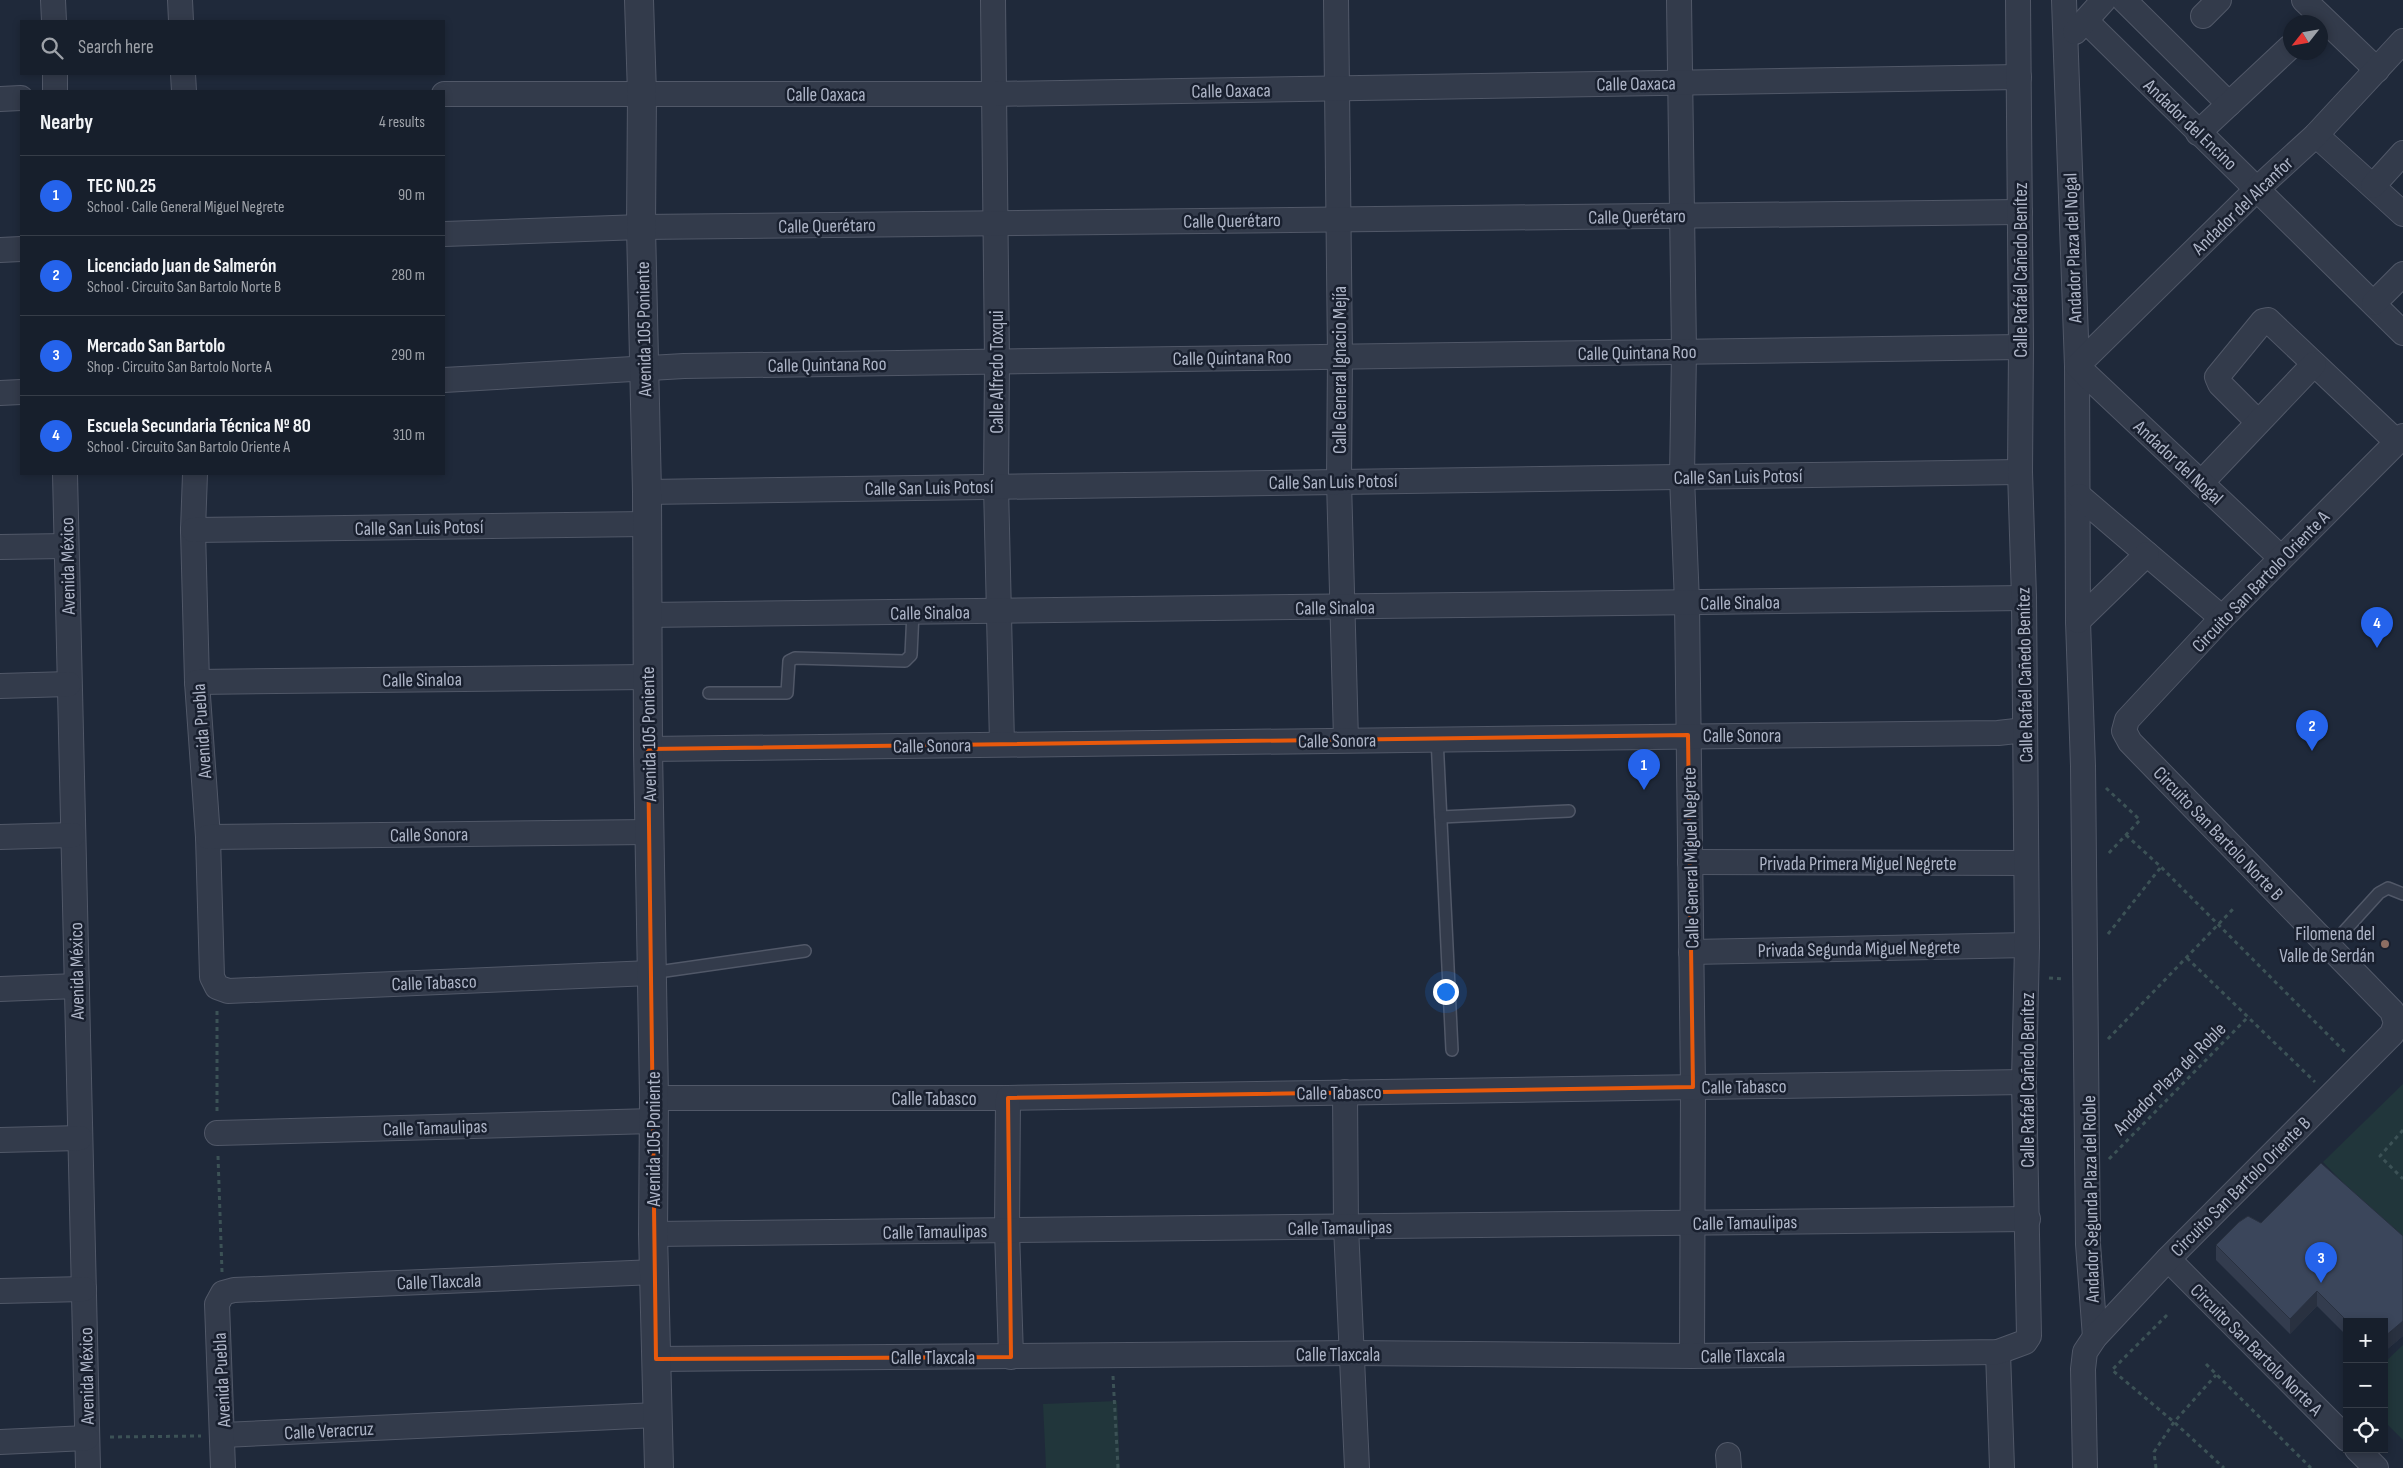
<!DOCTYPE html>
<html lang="en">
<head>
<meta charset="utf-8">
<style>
	:root { --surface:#171f2c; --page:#242c38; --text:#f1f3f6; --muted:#9ea2a9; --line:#363d48; --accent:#2563eb }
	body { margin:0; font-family:"Sofia Sans Condensed",sans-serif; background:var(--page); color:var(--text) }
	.controls { position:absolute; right:15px; bottom:15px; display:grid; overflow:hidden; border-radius:0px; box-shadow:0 2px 8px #0003 }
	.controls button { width:45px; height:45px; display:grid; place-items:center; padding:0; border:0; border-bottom:1px solid var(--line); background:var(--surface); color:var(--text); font:25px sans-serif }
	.compass { position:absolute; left:2283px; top:15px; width:45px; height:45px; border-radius:50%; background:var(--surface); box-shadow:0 2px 8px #0003; rotate:239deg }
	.you { position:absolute; left:1445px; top:991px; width:18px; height:18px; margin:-12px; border:4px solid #fff; border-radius:50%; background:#1a73e8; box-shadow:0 0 0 8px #1a73e833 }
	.badge { display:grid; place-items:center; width:32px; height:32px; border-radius:50%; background:var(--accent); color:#fff; font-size:16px; font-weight:700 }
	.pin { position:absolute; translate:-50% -41px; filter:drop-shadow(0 1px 2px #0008) }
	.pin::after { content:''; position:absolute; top:26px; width:18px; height:15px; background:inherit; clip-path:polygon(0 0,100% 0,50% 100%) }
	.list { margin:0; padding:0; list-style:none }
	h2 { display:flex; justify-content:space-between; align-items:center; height:65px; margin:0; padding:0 20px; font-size:21px }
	h2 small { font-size:16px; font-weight:400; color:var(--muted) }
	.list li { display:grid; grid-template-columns:32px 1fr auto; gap:15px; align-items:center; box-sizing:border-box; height:80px; padding:0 20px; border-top:1px solid var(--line) }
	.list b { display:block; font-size:19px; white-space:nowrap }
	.list p { margin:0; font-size:16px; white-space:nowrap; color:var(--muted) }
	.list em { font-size:16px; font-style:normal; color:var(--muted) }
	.icon { flex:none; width:28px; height:28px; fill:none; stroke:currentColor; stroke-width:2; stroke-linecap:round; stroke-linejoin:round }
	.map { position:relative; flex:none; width:2403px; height:1468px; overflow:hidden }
	.search { position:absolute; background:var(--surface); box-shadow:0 2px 8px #0003; left:20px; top:20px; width:425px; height:55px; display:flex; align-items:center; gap:12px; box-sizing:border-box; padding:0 18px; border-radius:0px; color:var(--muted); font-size:19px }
	.panel { position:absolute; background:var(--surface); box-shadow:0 2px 8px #0003; left:20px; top:90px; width:425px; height:385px; border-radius:0px }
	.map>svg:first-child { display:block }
</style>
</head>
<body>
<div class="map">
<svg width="2403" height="1468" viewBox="0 0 2403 1468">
	<rect width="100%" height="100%" fill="#1f293a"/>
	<g fill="#21363b">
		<path d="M2403,1084V1244L2323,1162Z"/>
		<path d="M2403,1345V1440L2384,1421V1363Z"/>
		<path d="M1117,1401L1120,1468H1046L1043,1404Z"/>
	</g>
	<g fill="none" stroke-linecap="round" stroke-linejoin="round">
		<g stroke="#515868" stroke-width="14">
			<g id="service">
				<path d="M709,693H787L789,661L795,658L905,661L911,655L913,612"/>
				<path d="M1437,738L1452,1050"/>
				<path d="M1441,817L1569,811"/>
				<path d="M2330,947L2379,893L2388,888L2403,894"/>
				<path d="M651,973L805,951"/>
			</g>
		</g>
		<g stroke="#515868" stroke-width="26">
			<g id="minor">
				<path d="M53,0L54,21"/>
				<path d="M180,0L181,21"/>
				<path d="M993,0L997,361L996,486L1002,744"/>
				<path d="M1336,0L1340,356L1339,481L1346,740"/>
				<path d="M1679,0L1684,351L1682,477L1687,603L1693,1087L1692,1356"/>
				<path d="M2064,0L2077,366L2078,621L2083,766L2088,1244L2095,1337"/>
				<path d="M2124,0L2229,104"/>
				<path d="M2304,0L2377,70"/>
				<path d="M2203,16L2219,0"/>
				<path d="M2086,21L2403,333"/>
				<path d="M2075,32L2104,0"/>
				<path d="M55,74V91"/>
				<path d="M183,74L184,91"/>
				<path d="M444,94H994L2019,77"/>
				<path d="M0,99L21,98"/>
				<path d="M2198,133L2290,47"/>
				<path d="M2316,135L2403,214"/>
				<path d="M2373,186L2403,153"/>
				<path d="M444,234L641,227L2020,212"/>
				<path d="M0,250L21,249"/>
				<path d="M2374,303L2403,274"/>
				<path d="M444,380L684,366L2021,347"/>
				<path d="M0,393L21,392"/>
				<path d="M2258,422L2220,384L2217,377L2263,321L2268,320L2397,442"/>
				<path d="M65,474L88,1468"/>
				<path d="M195,474L193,530L197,682L208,837L212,977L217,987L228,991L651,973"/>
				<path d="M2201,483L2314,364"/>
				<path d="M647,492L2020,472"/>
				<path d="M2079,496L2222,618"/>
				<path d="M193,530L646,524"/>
				<path d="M0,547L66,546"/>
				<path d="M2281,558L2077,366L2258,188L2316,135L2403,41"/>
				<path d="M646,615L2024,598"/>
				<path d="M2078,621L2147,554"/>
				<path d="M197,682L647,677"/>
				<path d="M0,686L69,684"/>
				<path d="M648,749L1998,733L2025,730"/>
				<path d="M0,837L73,835"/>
				<path d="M208,837L649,832"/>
				<path d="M1690,862L2026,863"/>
				<path d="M1691,952L2027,945"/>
				<path d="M0,989L77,986"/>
				<path d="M1345,1092L1346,1227L1357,1468"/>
				<path d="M654,1098H1008L2024,1082"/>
				<path d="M1008,1098L1007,1230L1011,1357"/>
				<path d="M217,1133L653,1121"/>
				<path d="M0,1140L80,1138"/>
				<path d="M653,1234L2028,1219"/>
				<path d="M2168,1259L2347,1439"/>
				<path d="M0,1291L84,1289"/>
				<path d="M1998,1352L2002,1468"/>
				<path d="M656,1359L1352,1353L1692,1356L1998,1352L2025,1342L2029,1336L2024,1082L2027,945L2024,598L2020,472L2021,347L2018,0"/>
				<path d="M223,1435L657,1415"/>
				<path d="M0,1442L87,1438"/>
				<path d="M2357,1449L2376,1468"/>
				<path d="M1728,1455L1729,1468"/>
				<path d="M223,1468L217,1304L223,1293L234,1290L655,1272"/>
				<path d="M2085,1468L2083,1369L2085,1352L2095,1337L2168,1259L2392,1034L2396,1023L2392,1011L2130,742L2124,731L2127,720L2222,618L2403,436"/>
			</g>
		</g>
		<g stroke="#515868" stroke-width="30">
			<path id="tertiary" d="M639,0L642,94L641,227L647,492L648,749L654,1098L653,1234L659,1468"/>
		</g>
		<g stroke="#3c5256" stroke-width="3" stroke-dasharray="4 4" stroke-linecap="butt">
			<path d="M2106,788L2140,820L2107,855"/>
			<path d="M2126,835L2161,867L2345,1052"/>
			<path d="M2108,934L2161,867"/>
			<path d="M2187,958L2315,1082"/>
			<path d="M2049,978L2063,979"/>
			<path d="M217,1011V1112"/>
			<path d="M2108,1039L2234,908"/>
			<path d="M2403,1130L2380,1156L2403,1179"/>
			<path d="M218,1156L222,1272"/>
			<path d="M2109,1159L2249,1016"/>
			<path d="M2167,1315L2112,1370L2174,1422L2224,1468"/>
			<path d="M2206,1364L2311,1468"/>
			<path d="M1113,1376L1118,1468"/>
			<path d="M110,1437L201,1436"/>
			<path d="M2156,1468L2154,1452L2174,1422L2216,1375"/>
		</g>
		<use href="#service" stroke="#333b4b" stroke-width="11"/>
		<use href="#minor" stroke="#333b4b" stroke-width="24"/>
		<use href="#tertiary" stroke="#333b4b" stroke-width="28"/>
	</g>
	<path fill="#333c4e" d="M2261,1223L2403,1236V1336L2384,1352V1322H2347V1336L2317,1306L2290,1334L2216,1260V1245Z"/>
	<g fill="#293140">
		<path d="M2317,1291V1306L2290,1334V1319Z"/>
		<path d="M2403,1321V1336L2384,1352V1337Z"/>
	</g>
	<path fill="#3b465b" stroke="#293140" d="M2321,1163L2403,1236V1321L2384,1337V1322H2348L2317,1291L2290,1319L2216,1245L2239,1222L2248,1216L2261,1223Z"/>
	<path fill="none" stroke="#e8590c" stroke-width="4" stroke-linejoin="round" d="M1688,735L1693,1087L1008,1098L1011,1357L656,1359L648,749Z"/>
	<circle fill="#8d6e63" stroke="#19202f" stroke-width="2" cx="2385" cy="944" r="5"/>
	<g text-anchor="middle" stroke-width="5" stroke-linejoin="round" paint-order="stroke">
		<g font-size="19" fill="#aeb5c7" stroke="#19202f">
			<text transform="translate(1636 83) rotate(-1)" y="7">Calle Oaxaca</text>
			<text transform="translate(1231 90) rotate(-1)" y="7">Calle Oaxaca</text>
			<text x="826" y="101">Calle Oaxaca</text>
			<text transform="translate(2191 124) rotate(44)" y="7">Andador del Encino</text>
			<text transform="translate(2242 205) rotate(-44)" y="7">Andador del Alcanfor</text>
			<text transform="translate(1637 216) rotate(-1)" y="7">Calle Querétaro</text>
			<text transform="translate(1232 220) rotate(-1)" y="7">Calle Querétaro</text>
			<text transform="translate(827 225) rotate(-1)" y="7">Calle Querétaro</text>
			<text transform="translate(2072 248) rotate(-92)" y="7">Andador Plaza del Nogal</text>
			<text transform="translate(2020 270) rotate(-90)" y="7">Calle Rafaél Cañedo Benítez</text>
			<text transform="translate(643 329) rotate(-91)" y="7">Avenida 105 Poniente</text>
			<text transform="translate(1637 352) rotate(-1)" y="7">Calle Quintana Roo</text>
			<text transform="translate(1232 357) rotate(-1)" y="7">Calle Quintana Roo</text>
			<text transform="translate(827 364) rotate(-1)" y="7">Calle Quintana Roo</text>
			<text transform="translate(1339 370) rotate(-90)" y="7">Calle General Ignacio Mejía</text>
			<text transform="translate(996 372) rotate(-90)" y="7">Calle Alfredo Toxqui</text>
			<text transform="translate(2179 462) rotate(43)" y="7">Andador del Nogal</text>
			<text transform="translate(1738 476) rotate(-1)" y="7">Calle San Luis Potosí</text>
			<text transform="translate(1333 481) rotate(-1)" y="7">Calle San Luis Potosí</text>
			<text transform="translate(929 487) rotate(-1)" y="7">Calle San Luis Potosí</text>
			<text transform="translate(419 527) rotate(-1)" y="7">Calle San Luis Potosí</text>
			<text transform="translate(67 566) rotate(-91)" y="7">Avenida México</text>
			<text transform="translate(2260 581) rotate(-46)" y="7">Circuito San Bartolo Oriente A</text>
			<text transform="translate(1740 602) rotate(-1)" y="7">Calle Sinaloa</text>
			<text transform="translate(1335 607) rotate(-1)" y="7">Calle Sinaloa</text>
			<text transform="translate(930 612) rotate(-1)" y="7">Calle Sinaloa</text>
			<text transform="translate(2024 675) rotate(-91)" y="7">Calle Rafaél Cañedo Benítez</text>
			<text transform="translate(422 679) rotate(-1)" y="7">Calle Sinaloa</text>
			<text transform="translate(201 731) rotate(-94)" y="7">Avenida Puebla</text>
			<text transform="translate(648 734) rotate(-91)" y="7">Avenida 105 Poniente</text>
			<text x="1742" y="742">Calle Sonora</text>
			<text transform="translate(1337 740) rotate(-1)" y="7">Calle Sonora</text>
			<text transform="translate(932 745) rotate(-1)" y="7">Calle Sonora</text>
			<text transform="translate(2219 833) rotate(46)" y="7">Circuito San Bartolo Norte B</text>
			<text transform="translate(429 834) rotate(-1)" y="7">Calle Sonora</text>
			<text transform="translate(1690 858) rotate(-91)" y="7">Calle General Miguel Negrete</text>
			<text x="1858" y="870">Privada Primera Miguel Negrete</text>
			<text transform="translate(1859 948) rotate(-1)" y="7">Privada Segunda Miguel Negrete</text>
			<text transform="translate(76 971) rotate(-91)" y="7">Avenida México</text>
			<text transform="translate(434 982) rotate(-2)" y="7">Calle Tabasco</text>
			<text transform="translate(2169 1078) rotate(-45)" y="7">Andador Plaza del Roble</text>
			<text transform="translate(2027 1080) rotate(-90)" y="7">Calle Rafaél Cañedo Benítez</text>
			<text transform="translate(1744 1086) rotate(-1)" y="7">Calle Tabasco</text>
			<text transform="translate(1339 1092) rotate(-1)" y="7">Calle Tabasco</text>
			<text x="934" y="1105">Calle Tabasco</text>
			<text transform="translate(435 1127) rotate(-2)" y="7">Calle Tamaulipas</text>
			<text transform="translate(653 1139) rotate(-90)" y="7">Avenida 105 Poniente</text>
			<text transform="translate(2240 1186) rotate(-45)" y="7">Circuito San Bartolo Oriente B</text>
			<text transform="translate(2090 1199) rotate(-91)" y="7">Andador Segunda Plaza del Roble</text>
			<text transform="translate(1745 1222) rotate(-1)" y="7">Calle Tamaulipas</text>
			<text transform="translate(1340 1227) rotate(-1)" y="7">Calle Tamaulipas</text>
			<text transform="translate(935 1231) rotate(-1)" y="7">Calle Tamaulipas</text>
			<text transform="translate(439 1281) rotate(-2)" y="7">Calle Tlaxcala</text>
			<text transform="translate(2257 1349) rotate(45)" y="7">Circuito San Bartolo Norte A</text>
			<text x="1338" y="1361">Calle Tlaxcala</text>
			<text transform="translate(1743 1355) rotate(-1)" y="7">Calle Tlaxcala</text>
			<text x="933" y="1364">Calle Tlaxcala</text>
			<text transform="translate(86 1376) rotate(-91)" y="7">Avenida México</text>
			<text transform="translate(221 1380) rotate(-93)" y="7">Avenida Puebla</text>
			<text transform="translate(329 1430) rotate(-3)" y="7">Calle Veracruz</text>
		</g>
		<g font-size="19" fill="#aeb5c7" stroke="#19202f" text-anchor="end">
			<text x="2375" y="940">Filomena del<tspan x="2375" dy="22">Valle de Serdán</tspan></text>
		</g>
	</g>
</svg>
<div class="controls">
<button>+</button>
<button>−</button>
<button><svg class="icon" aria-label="locate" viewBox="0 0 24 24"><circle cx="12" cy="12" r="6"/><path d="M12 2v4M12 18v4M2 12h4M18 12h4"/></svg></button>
</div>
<svg class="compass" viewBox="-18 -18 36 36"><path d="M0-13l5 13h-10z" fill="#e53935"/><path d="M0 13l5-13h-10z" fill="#9ea2a9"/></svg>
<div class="you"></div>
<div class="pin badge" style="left:1644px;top:790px">1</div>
<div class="pin badge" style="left:2312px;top:751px">2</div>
<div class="pin badge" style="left:2321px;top:1283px">3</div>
<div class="pin badge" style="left:2377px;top:648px">4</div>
<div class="search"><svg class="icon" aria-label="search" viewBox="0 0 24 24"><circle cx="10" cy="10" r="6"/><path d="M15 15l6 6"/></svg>Search here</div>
<section class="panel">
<h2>Nearby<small>4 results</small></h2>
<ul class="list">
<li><span class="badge">1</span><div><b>TEC N0.25</b><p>School · Calle General Miguel Negrete</p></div><em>90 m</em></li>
<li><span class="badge">2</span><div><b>Licenciado Juan de Salmerón</b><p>School · Circuito San Bartolo Norte B</p></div><em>280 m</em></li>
<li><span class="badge">3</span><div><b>Mercado San Bartolo</b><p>Shop · Circuito San Bartolo Norte A</p></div><em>290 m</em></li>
<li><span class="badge">4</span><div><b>Escuela Secundaria Técnica Nº 80</b><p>School · Circuito San Bartolo Oriente A</p></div><em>310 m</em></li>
</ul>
</section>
</div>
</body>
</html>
